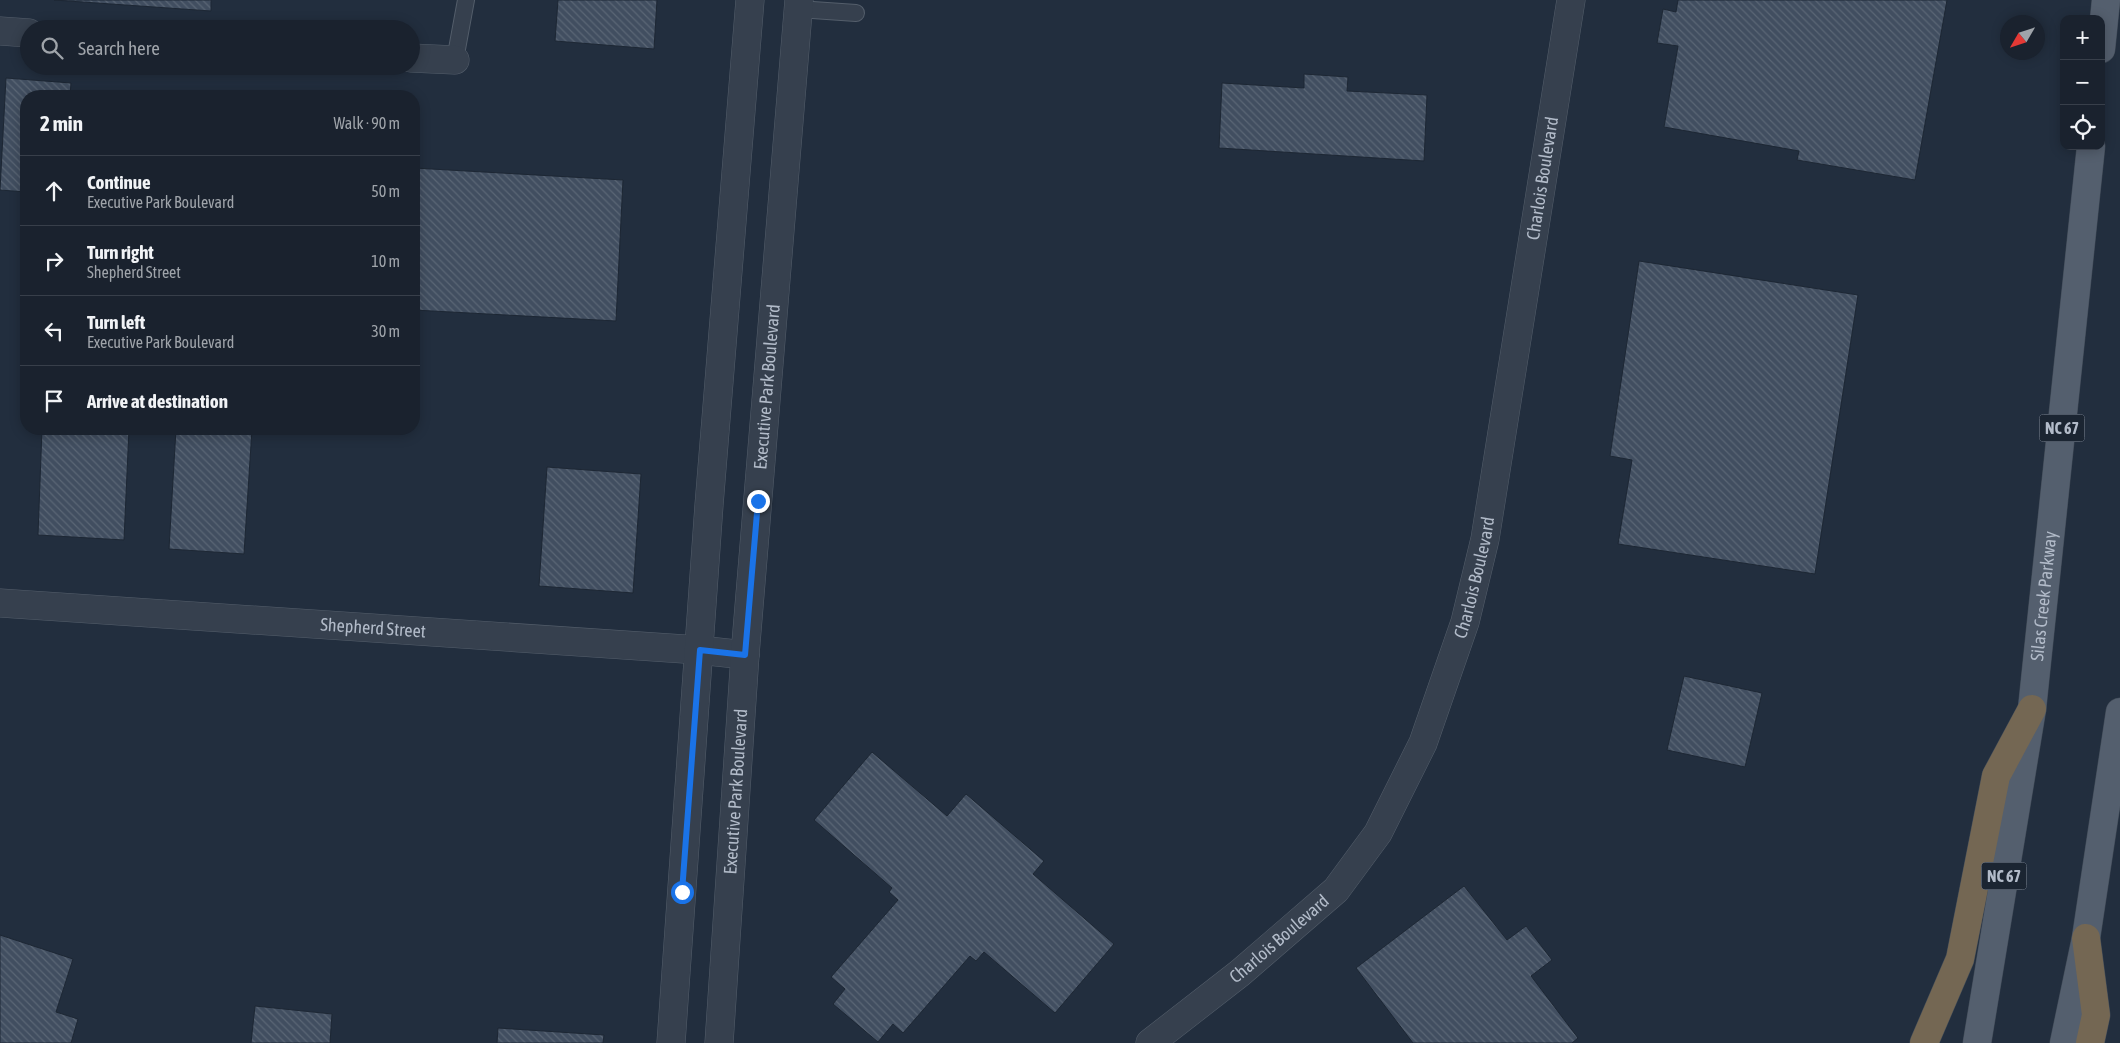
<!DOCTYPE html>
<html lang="en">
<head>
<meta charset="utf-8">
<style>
	:root { --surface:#1a222e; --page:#232a36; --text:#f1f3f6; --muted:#9fa4aa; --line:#383f4a }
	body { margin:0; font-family:"Asap Condensed",sans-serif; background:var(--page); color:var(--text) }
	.controls { position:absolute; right:15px; top:15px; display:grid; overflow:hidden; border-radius:10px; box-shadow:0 2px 12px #0003 }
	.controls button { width:45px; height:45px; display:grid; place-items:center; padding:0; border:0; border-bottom:1px solid var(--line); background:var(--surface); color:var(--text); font:25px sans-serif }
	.compass { position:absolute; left:2000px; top:15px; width:45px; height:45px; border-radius:50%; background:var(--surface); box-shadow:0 2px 12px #0003; rotate:231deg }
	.stop { position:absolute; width:15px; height:15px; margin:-11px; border:4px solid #1a73e8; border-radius:50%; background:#fff }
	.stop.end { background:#1a73e8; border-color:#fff; box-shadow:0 1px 5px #0008 }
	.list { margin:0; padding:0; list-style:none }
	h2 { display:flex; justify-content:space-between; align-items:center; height:65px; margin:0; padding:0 20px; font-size:21px }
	h2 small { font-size:16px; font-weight:400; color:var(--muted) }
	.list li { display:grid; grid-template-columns:32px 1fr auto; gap:15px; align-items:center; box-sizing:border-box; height:70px; padding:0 20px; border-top:1px solid var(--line) }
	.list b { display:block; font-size:19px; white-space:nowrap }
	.list p { margin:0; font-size:16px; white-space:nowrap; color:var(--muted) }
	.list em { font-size:16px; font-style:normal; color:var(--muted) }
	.icon { flex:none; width:28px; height:28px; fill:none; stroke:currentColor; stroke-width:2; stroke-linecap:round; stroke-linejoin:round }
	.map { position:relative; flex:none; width:2120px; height:1043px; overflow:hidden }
	.search { position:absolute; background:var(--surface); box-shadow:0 2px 12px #0003; left:20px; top:20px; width:400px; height:55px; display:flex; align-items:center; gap:12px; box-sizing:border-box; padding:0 18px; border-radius:28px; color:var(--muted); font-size:19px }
	.panel { position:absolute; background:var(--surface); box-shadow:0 2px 12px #0003; left:20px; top:90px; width:400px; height:345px; border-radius:20px }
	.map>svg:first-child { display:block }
</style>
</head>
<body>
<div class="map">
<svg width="2120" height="1043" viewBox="0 0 2120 1043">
	<defs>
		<pattern id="building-back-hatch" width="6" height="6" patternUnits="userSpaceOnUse" patternTransform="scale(1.25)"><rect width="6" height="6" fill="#414e60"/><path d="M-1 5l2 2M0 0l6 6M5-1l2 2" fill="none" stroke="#5a6675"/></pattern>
	</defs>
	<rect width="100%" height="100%" fill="#222e3e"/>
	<g fill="url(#building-back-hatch)" stroke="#1d2734">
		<path d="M54,0H211V11Z"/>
		<path d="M558,0H657L654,49L555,41Z"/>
		<path d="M1678,0H1947L1915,180L1797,160L1799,151L1664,127L1678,46L1657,43L1663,9L1676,12Z"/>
		<path d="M1304,74L1348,77L1347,91L1427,95L1424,161L1219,148L1222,83L1304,88Z"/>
		<path d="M6,78L71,83L70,96H26V192L0,190Z"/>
		<path d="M414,168L623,180L616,321L414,310Z"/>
		<path d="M1639,261L1858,295L1815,574L1618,544L1632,460L1610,456Z"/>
		<path d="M42,429H129L124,540L38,535Z"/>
		<path d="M176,429H252L244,554L169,549Z"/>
		<path d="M547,467L641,474L633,593L539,586Z"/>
		<path d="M1684,676L1762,693L1745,767L1667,750Z"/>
		<path d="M872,752L947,816L966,794L1044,861L1033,874L1114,944L1055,1013L984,952L976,961L970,956L903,1033L893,1024L878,1042L833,1004L845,989L831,977L898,900L889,892L892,888L814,820Z"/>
		<path d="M1464,886L1507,940L1526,926L1552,960L1531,976L1578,1038L1572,1043H1413L1356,968Z"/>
		<path d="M0,935L73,959L56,1012L78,1019L71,1043H0Z"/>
		<path d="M255,1006L332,1014L330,1043H251Z"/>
		<path d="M498,1028L604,1035L603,1043H497Z"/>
	</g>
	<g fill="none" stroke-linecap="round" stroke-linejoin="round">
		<g stroke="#545e6b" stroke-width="18">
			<g id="service">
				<path d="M798,9L856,13"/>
				<path d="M455,60L466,0"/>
			</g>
		</g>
		<g stroke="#545e6b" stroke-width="29">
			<g id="minor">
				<path d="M0,31L29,33"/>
				<path d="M411,58L455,60"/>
				<path id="s1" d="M0,603L699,650L745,655"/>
				<path d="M671,1043L709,505L750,0"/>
				<path id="s2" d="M719,1043L745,655L799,0"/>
				<path id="s3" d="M1150,1043L1240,973L1336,890L1378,833L1423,743L1465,622L1485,539L1571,0"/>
			</g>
		</g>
		<g stroke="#3f4956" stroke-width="29">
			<g id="primary">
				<path d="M2101,49L2106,0"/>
				<path id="s4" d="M1977,1043L2032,709L2091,146"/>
				<path d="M2064,1043L2086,938L2120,712"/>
			</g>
		</g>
		<g stroke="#414b58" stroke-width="29">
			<g id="motorway">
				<path d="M2086,938L2096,1015L2090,1043"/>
				<path d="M1924,1043L1960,959L1996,776L2032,709"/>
			</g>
		</g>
		<use href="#service" stroke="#36404e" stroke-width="16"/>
		<use href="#minor" stroke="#36404e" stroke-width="28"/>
		<use href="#primary" stroke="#545f6e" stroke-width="28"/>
		<use href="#motorway" stroke="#746753" stroke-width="28"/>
	</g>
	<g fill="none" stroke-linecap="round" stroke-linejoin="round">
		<path stroke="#1a73e8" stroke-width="6" d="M682,892L700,650L745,655L758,501"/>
	</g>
	<g text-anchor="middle" stroke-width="4" stroke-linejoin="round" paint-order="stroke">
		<g fill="#1b2532" stroke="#858e9c" stroke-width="1">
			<rect x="2039.5" y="414.5" width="45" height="27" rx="4"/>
			<rect x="1981.5" y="862.5" width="45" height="27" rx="4"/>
		</g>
		<g font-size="16" font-weight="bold" fill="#b2bbc9">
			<text x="2062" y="434">NC 67</text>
			<text x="2004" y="882">NC 67</text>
		</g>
		<g font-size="18" fill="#b2bbc9" stroke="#1b2532">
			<text dy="6" stroke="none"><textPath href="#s3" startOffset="991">Charlois Boulevard</textPath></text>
			<text dy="6" stroke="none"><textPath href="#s2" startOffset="658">Executive Park Boulevard</textPath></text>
			<text dy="6" stroke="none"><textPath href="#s3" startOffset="586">Charlois Boulevard</textPath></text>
			<text dy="6" stroke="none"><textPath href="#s4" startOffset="452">Silas Creek Parkway</textPath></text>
			<text dy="6" stroke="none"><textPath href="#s1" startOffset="374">Shepherd Street</textPath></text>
			<text dy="6" stroke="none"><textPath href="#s2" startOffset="252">Executive Park Boulevard</textPath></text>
			<text dy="6" stroke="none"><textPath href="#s3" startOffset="166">Charlois Boulevard</textPath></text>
		</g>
	</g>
</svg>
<div class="controls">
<button>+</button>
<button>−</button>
<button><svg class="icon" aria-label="locate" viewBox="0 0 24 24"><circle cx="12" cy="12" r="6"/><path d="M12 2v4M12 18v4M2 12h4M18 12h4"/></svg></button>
</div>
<svg class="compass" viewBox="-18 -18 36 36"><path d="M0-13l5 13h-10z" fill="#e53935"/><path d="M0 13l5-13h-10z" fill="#9fa4aa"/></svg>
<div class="stop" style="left:682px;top:892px"></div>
<div class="stop end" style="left:758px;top:501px"></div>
<div class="search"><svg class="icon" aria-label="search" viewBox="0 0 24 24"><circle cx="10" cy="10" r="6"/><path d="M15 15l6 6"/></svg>Search here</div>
<section class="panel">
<h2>2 min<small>Walk · 90 m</small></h2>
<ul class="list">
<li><svg class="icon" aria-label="ahead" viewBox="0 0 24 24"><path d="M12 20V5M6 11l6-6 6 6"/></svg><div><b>Continue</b><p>Executive Park Boulevard</p></div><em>50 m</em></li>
<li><svg class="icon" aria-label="right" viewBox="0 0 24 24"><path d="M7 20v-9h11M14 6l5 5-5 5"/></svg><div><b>Turn right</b><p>Shepherd Street</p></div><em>10 m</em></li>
<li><svg class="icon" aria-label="left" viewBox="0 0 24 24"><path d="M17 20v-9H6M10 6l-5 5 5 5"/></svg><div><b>Turn left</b><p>Executive Park Boulevard</p></div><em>30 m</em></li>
<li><svg class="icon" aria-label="arrive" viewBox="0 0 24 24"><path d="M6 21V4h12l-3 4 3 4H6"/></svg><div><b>Arrive at destination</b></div></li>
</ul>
</section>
</div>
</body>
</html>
